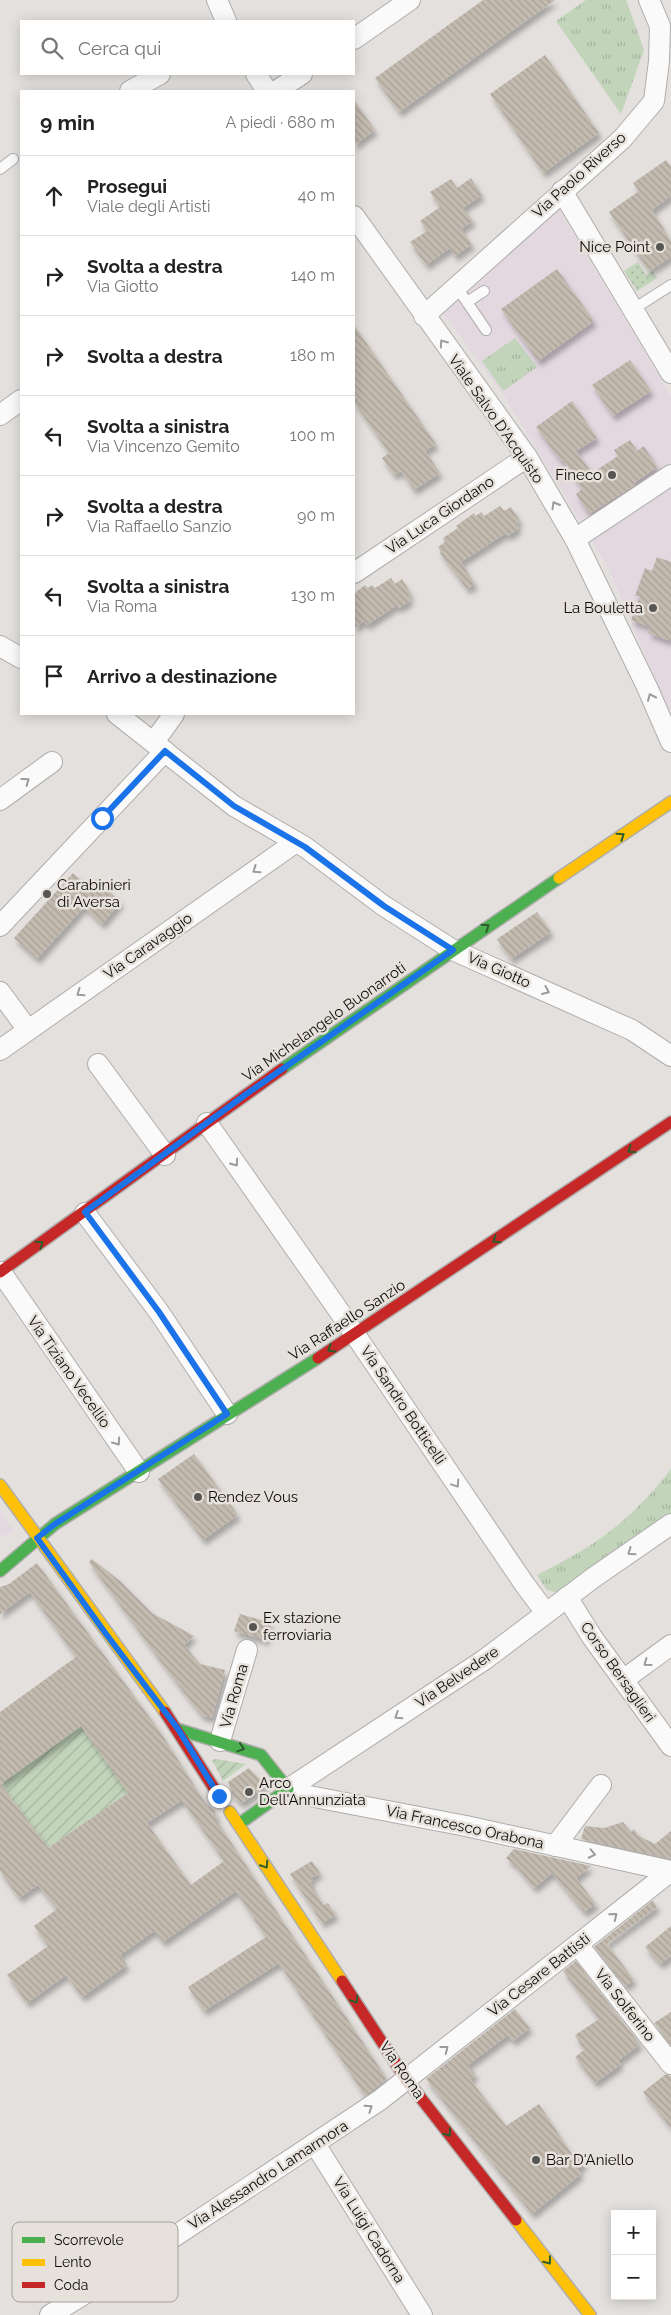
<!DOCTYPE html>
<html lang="it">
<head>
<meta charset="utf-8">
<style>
	:root { --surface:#fff; --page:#f2f2f2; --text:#222; --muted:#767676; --line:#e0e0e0 }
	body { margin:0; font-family:Raleway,sans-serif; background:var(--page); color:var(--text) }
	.controls { position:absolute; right:15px; bottom:15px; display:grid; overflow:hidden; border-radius:0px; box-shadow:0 2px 12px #0003 }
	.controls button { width:45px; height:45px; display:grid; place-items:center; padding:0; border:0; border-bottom:1px solid var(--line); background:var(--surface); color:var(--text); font:25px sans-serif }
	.stop { position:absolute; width:15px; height:15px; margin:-11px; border:4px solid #1a73e8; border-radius:50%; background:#fff }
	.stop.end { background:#1a73e8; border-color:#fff; box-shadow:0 1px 5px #0008 }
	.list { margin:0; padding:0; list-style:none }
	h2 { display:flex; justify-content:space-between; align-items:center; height:65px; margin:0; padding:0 20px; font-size:21px }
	h2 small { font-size:16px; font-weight:400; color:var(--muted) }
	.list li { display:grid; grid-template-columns:32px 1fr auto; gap:15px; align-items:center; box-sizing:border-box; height:80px; padding:0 20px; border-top:1px solid var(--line) }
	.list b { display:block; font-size:19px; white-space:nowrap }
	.list p { margin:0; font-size:16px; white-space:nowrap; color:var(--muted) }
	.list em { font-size:16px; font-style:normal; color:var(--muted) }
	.icon { flex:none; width:28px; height:28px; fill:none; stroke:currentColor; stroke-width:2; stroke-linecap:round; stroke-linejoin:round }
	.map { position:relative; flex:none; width:671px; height:2315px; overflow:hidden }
	.search { position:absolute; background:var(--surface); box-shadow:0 2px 12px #0003; left:20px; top:20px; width:335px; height:55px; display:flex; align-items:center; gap:12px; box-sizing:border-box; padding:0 18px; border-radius:0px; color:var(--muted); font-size:19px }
	.panel { position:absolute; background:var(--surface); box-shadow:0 2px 12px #0003; left:20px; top:90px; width:335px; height:625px; border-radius:0px }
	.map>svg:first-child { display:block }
</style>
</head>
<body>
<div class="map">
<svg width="671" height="2315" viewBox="0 0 671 2315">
	<defs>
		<pattern id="grass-tufts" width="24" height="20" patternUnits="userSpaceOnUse" patternTransform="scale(1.25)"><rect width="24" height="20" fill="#c2d4ba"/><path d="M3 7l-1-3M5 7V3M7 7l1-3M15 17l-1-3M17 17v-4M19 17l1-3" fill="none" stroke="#a6b59f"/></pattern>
		<pattern id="park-dots" width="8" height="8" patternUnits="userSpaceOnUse" patternTransform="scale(1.25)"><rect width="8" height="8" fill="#c2d4ba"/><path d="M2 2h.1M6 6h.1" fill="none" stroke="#a6b59f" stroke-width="1.8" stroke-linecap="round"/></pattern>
		<pattern id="garden-furrows" width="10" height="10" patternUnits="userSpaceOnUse" patternTransform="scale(1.25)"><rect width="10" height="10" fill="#c2d4ba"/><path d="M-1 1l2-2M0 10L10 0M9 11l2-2" fill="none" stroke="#a6b59f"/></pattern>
		<pattern id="building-back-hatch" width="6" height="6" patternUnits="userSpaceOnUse" patternTransform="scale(1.25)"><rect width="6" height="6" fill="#c4bbb0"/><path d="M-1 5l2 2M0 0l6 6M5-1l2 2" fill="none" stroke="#a79f96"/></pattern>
		<filter id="shadow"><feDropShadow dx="3" dy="5.5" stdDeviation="2.5" flood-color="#0004"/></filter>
	</defs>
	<rect width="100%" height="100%" fill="#e3e0dd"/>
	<g fill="#e3d8e0">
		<path d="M558,208L671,396V717L609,569L505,397L440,309Z"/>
		<path d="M0,1512L14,1531L0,1537Z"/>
	</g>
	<g fill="url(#grass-tufts)">
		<path d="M586,0H626L644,50L621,114L556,21Z"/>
		<path d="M515,338L537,367L503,391L482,361Z"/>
		<path d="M671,1469V1514L558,1593L547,1590L537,1575C595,1546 630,1522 671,1469Z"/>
	</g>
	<path fill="url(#park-dots)" d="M638,262L646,275L652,271L657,278L637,291L624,271Z"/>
	<g fill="url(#garden-furrows)">
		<path d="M81,1726L128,1793L48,1848L1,1784Z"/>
		<path d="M216,1759L246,1764L223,1781L212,1760Z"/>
	</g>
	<g fill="url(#building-back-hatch)" fill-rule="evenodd" filter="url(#shadow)">
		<path d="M483,0H555L399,112L375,78Z"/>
		<path d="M545,55L599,133L543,173L490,94Z"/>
		<path d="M354,100L375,130L354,145Z"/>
		<path d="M666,160L671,166V196L652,210L671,241V257L649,271L609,212L639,191L633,183Z"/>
		<path d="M471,178L482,195L463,208L473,221L461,229L472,244L455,256L450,248L426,265L410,242L427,231L420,221L440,207L430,192L451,179L457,188Z"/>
		<path d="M557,269L594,321L538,361L501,309Z"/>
		<path d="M354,325L436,444L425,451L440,473L414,490L401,471L394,475L382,458L389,453L354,402Z"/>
		<path d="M630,360L651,391L613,416L592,385Z"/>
		<path d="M572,401L597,438L576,451L592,473L618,456L614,450L630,440L637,451L644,446L657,467L634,483L635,485L589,514L576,494L582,489L563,460L561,461L536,427Z"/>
		<path d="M500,506L504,511L511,507L520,521L516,523L519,528L508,536L506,533L461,562L475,584L467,589L440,553L441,552L438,547L445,542L443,538L458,528L456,526L474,513L476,516L481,512L484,516Z"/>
		<path d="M657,557L671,562V641L648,633L650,627L631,620L640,596H635L645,568L652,571Z"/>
		<path d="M391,578L395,584L402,579L411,594L408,596L411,600L399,608L397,605L367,625L364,621L354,628V594L365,585L368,588L372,585L375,588Z"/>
		<path d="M73,873L88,887L96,879L121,902L102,924L84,907L37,959L14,938Z"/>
		<path d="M537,912L551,932L511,959L497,939Z"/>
		<path d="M194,1454L238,1515L203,1540L158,1479Z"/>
		<path d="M92,1559L120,1581L152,1613L194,1636L184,1645L200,1664L225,1670L212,1718L201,1715L161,1662L89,1562Z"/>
		<path d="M37,1563L159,1730L206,1804L215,1811L217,1821L387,2079L365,2096L279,1963L204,2011L188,1987L266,1937L236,1891L163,1942L154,1931L120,1955L127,1965L82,1997L66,1975L27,2003L7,1975L48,1946L34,1926L57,1909L38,1885L19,1898L0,1871V1712L76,1657L30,1592L0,1614V1587L9,1584ZM81,1726L128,1793L48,1848L1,1784ZM182,1800L224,1861L191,1885L147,1823Z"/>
		<path d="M240,1614L271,1623L266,1640L234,1631Z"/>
		<path d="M249,1768L266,1786L242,1803L234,1797L228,1782Z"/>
		<path d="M623,1822L631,1832L634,1829L639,1836L655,1844L671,1831V1859L581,1839L585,1826L604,1828Z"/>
		<path d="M514,1849L591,1866L576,1878L596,1904L584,1912L552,1873L534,1888L516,1866L506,1858Z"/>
		<path d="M312,1861L320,1873L311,1878L313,1881L310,1882L323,1905L328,1903L336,1915L322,1923L290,1874Z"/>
		<path d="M653,1900L657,1907L607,1944L634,1980L625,1986L594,1947Z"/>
		<path d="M671,1926V1956L660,1964L645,1947Z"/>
		<path d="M576,1961L640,2044L618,2061L621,2064L595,2083L575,2057L584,2050L575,2035L599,2019L563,1971Z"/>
		<path d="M515,2009L530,2028L513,2041L508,2035L468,2065L476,2075L470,2079L506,2126L539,2104L573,2156L578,2153L585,2163L578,2169L581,2174L532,2214L426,2079Z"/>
		<path d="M671,2012V2045L654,2023Z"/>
		<path d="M666,2074L671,2076V2128L643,2092Z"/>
	</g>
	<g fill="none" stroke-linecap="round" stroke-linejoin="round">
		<g stroke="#b0aeac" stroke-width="12">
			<g id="lane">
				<path d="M0,169L13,159"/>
				<path d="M456,286L486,330"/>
				<path d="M467,302L484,291"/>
				<path d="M632,310L671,285"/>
			</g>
		</g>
		<g stroke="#b0aeac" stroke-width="22">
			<g id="street">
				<path d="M217,0L226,21"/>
				<path d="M354,39L410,0"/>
				<path d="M256,74L267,91"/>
				<path d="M130,91L160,74"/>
				<path d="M276,91L302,74"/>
				<path d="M562,191L671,373"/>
				<path d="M354,216L527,457L575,539L647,687L671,742"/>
				<path d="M424,316L622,139L654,101L659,61L660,26L649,0"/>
				<path d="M0,415L21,400"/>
				<path d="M575,539L671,475"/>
				<path d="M354,573L527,457"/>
				<path d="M0,646L21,658"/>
				<path d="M117,714L234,806L305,847L384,906L453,950L632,1030L671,1056"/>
				<path d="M154,742L174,714"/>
				<path d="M0,800L52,762"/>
				<path d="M0,926L165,751"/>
				<path d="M0,992L28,1030"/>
				<path d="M0,1050L296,842"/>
				<path d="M98,1064L165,1155"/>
				<path d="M207,1123L337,1308L525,1585L546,1613"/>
				<path d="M85,1213L159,1312L227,1414"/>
				<path d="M1,1272L139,1472"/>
				<path d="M567,1597L592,1637L671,1746"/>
				<path d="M623,1680L671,1645"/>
				<path d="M220,1741L247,1650"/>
				<path d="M288,1789L484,1660L593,1578L671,1524"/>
				<path d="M288,1789L304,1795L466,1826L671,1871"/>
				<path d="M555,1846L601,1785"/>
				<path d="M578,1945L671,2064"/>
				<path d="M315,2144L422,2315"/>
				<path d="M50,2315L127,2268L380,2100L671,1871"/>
			</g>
		</g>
		<g stroke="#b0aeac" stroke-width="14">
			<g id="fast">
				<path d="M282,1069L559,878"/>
				<path d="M0,1571L55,1524L318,1358"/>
				<path d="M177,1729L261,1755L288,1789L239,1824"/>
			</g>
		</g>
		<g stroke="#b0aeac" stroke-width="14">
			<g id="slow">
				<path d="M559,878L671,802"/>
				<path d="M0,1485L165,1712"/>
				<path d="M230,1812L342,1981"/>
				<path d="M516,2220L590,2315"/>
			</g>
		</g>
		<g stroke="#b0aeac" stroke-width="14">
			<g id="jam">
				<path d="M0,1272L282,1069"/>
				<path d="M318,1358L671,1122"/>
				<path d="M165,1712L219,1796"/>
				<path d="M342,1981L406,2079L516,2220"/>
			</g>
		</g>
		<use href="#lane" stroke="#fbfafa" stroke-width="10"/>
		<use href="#street" stroke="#fbfafa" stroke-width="20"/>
		<use href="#fast" stroke="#4caf50" stroke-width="11"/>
		<use href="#slow" stroke="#ffc107" stroke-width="11"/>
		<use href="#jam" stroke="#c62828" stroke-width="11"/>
	</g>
	<defs><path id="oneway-chevron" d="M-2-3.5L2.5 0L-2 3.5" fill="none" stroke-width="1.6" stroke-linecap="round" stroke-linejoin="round" transform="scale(1.25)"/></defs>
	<g stroke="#9c9a9a">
		<use href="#oneway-chevron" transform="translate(443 343) rotate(-125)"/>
		<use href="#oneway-chevron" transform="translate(555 505) rotate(-120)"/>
		<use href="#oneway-chevron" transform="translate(651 697) rotate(-114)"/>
		<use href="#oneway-chevron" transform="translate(26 781) rotate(-36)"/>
		<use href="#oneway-chevron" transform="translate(256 870) rotate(145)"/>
		<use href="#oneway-chevron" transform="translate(546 991) rotate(24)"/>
		<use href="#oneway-chevron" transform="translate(80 993) rotate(145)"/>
		<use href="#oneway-chevron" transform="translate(235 1163) rotate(55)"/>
		<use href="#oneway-chevron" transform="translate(117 1442) rotate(55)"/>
		<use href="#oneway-chevron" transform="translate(456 1484) rotate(56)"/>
		<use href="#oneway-chevron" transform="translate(631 1552) rotate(145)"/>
		<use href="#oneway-chevron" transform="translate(647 1663) rotate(144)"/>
		<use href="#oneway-chevron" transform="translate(398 1716) rotate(147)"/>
		<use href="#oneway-chevron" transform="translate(592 1854) rotate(12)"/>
		<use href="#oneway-chevron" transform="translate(614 1916) rotate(-39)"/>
		<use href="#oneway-chevron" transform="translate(445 2049) rotate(-38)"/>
		<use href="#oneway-chevron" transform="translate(369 2108) rotate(-34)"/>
	</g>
	<g stroke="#2c5d2c">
		<use href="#oneway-chevron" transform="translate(621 836) rotate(-34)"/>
		<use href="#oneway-chevron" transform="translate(486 927) rotate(-34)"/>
		<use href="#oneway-chevron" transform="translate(631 1150) rotate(146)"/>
		<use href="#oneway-chevron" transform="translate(496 1240) rotate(146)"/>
		<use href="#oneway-chevron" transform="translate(40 1244) rotate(-35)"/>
		<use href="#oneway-chevron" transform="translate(331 1349) rotate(148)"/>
		<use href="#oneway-chevron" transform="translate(241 1748) rotate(18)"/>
		<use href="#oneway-chevron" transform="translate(265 1865) rotate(57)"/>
		<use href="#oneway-chevron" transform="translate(355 2000) rotate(57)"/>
		<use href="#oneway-chevron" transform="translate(448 2133) rotate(52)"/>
		<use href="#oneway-chevron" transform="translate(548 2261) rotate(52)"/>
	</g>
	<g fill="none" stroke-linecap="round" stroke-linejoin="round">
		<path stroke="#1a73e8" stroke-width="6" d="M102,818L165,751L234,806L305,847L384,906L453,950L245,1095L85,1212L159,1312L227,1414L55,1524L37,1538L106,1634L178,1729L219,1796"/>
	</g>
	<g fill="#585653" stroke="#e6e1da" stroke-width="2">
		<circle cx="660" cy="247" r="5"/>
		<circle cx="612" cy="475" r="5"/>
		<circle cx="653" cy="608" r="5"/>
		<circle cx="47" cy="894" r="5"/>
		<circle cx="198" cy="1497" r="5"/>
		<circle cx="253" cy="1627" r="5"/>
		<circle cx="249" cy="1792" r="5"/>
		<circle cx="536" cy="2160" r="5"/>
	</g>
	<g text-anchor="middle" stroke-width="5" stroke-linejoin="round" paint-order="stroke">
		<g font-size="15" fill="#0d0b09" stroke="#e6e1da">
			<text transform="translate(579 175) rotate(-42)" y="5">Via Paolo Riverso</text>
			<text transform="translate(496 419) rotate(55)" y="5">Viale Salvo D'Acquisto</text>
			<text transform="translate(440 515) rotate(-34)" y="5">Via Luca Giordano</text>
			<text transform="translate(148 946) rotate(-35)" y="5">Via Caravaggio</text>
			<text transform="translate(499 970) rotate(24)" y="5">Via Giotto</text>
			<text transform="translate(324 1022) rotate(-35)" y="5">Via Michelangelo Buonarroti</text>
			<text transform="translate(347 1320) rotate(-33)" y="5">Via Raffaello Sanzio</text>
			<text transform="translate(69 1372) rotate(55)" y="5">Via Tiziano Vecellio</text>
			<text transform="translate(403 1405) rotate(56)" y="5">Via Sandro Botticelli</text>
			<text transform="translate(618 1672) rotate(55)" y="5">Corso Bersaglieri</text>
			<text transform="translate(457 1677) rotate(-34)" y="5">Via Belvedere</text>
			<text transform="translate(234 1696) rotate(-74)" y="5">Via Roma</text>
			<text transform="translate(465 1827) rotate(12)" y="5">Via Francesco Orabona</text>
			<text transform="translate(539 1975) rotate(-38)" y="5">Via Cesare Battisti</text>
			<text transform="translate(625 2005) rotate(52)" y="5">Via Solferino</text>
			<text transform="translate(402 2070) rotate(55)" y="5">Via Roma</text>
			<text transform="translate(268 2175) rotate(-33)" y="5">Via Alessandro Lamarmora</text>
			<text transform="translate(369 2230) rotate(58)" y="5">Via Luigi Cadorna</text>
		</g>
		<g font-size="15" fill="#0d0b09" stroke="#e6e1da" text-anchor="start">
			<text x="650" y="252" text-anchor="end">Nice Point</text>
			<text x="602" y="480" text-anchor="end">Fineco</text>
			<text x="643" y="613" text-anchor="end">La Bouletta</text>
			<text x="57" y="890">Carabinieri<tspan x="57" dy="17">di Aversa</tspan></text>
			<text x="208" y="1502">Rendez Vous</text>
			<text x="263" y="1623">Ex stazione<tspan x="263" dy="17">ferroviaria</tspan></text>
			<text x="259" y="1788">Arco<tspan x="259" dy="17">Dell'Annunziata</tspan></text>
			<text x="546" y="2165">Bar D'Aniello</text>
		</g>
	</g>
	<rect x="12" y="2222" width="166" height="80" rx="8" fill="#e6e1da" stroke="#a5a19b" stroke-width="1"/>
	<rect x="22" y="2237" width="23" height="6" fill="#4caf50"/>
	<rect x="22" y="2259" width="23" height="7" fill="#ffc107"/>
	<rect x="22" y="2282" width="23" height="6" fill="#c62828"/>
	<g font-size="14" fill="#0d0b09">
		<text x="54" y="2245">Scorrevole</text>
		<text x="54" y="2267">Lento</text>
		<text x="54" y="2290">Coda</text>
	</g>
</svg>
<div class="controls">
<button>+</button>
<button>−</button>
</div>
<div class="stop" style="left:102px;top:818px"></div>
<div class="stop end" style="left:219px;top:1796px"></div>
<div class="search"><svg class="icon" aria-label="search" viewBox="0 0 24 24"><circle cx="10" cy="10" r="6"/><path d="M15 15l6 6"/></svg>Cerca qui</div>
<section class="panel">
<h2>9 min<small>A piedi · 680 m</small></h2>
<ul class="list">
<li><svg class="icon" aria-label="ahead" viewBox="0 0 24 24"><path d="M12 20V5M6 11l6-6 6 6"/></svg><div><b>Prosegui</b><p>Viale degli Artisti</p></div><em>40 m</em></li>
<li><svg class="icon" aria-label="right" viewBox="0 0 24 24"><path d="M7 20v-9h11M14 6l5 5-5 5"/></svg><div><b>Svolta a destra</b><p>Via Giotto</p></div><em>140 m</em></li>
<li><svg class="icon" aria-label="right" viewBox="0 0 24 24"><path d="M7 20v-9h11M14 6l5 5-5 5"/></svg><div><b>Svolta a destra</b></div><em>180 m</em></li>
<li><svg class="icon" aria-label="left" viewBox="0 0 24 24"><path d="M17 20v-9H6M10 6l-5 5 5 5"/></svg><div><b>Svolta a sinistra</b><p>Via Vincenzo Gemito</p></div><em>100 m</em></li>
<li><svg class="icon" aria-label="right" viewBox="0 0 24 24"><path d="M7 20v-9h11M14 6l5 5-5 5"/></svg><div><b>Svolta a destra</b><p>Via Raffaello Sanzio</p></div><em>90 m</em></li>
<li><svg class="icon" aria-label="left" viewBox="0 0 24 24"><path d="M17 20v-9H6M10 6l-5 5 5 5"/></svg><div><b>Svolta a sinistra</b><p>Via Roma</p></div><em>130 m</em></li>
<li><svg class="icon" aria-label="arrive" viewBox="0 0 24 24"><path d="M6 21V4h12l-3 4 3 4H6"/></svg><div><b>Arrivo a destinazione</b></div></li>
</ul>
</section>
</div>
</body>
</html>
